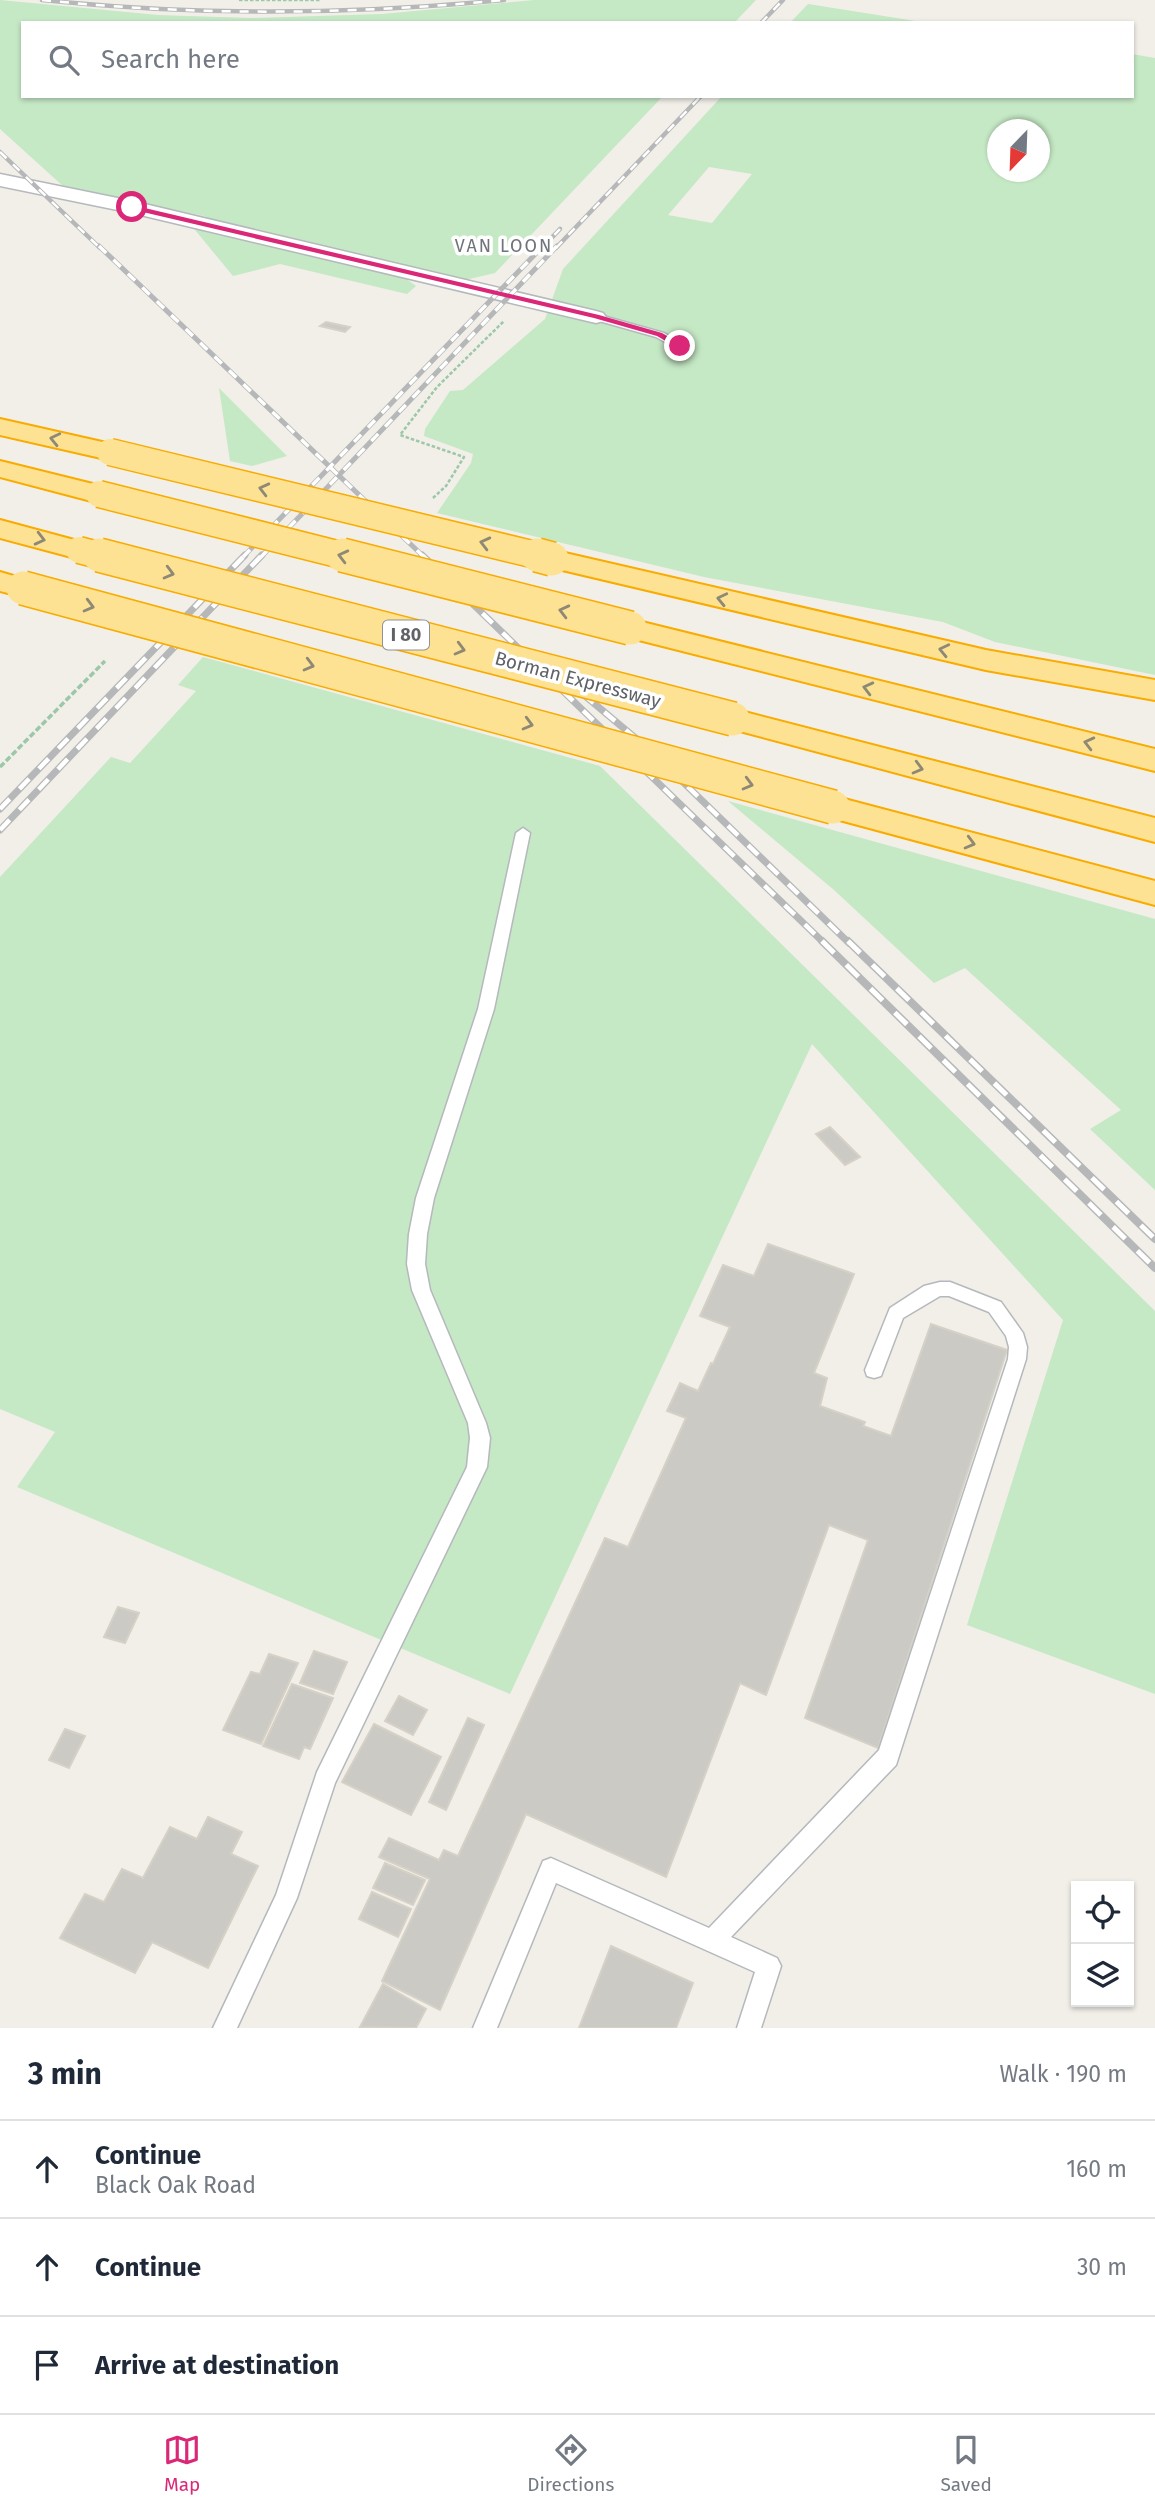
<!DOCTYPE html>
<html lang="en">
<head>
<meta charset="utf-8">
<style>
	:root { --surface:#fff; --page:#f2f2f3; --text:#1f2937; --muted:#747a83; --line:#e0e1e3; --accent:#db2777 }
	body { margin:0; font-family:"Fira Sans",sans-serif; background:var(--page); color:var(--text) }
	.controls { position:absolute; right:21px; bottom:21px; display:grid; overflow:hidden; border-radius:0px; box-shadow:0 2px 5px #0004 }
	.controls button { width:63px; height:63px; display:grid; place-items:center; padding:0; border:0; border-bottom:2px solid var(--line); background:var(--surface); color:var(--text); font:35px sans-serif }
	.compass { position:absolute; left:987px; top:119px; width:63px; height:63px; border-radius:50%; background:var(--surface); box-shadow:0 2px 5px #0004; rotate:203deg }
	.stop { position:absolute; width:21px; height:21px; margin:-16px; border:5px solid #db2777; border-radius:50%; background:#fff }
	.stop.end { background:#db2777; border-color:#fff; box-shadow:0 2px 7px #0008 }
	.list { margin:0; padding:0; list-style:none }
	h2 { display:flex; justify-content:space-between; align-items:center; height:91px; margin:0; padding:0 28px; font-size:30px }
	h2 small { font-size:23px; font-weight:400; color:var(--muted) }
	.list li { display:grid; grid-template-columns:46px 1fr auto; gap:21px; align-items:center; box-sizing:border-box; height:98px; padding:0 28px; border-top:2px solid var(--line) }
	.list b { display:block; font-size:26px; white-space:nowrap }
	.list p { margin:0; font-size:23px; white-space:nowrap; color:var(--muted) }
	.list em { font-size:23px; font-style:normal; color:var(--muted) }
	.icon { flex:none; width:38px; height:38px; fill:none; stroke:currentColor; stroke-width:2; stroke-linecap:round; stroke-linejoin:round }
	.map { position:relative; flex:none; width:1155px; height:2028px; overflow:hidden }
	.search { position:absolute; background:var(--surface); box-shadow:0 2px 5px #0004; left:21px; right:21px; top:21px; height:77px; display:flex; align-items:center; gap:18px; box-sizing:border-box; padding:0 24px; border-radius:0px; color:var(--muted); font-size:26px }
	.sheet { height:385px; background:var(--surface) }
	nav { display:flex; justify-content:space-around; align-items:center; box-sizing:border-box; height:98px; border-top:2px solid var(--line); background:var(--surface); font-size:19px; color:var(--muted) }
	nav a { display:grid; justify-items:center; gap:4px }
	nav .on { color:var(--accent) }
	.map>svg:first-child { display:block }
</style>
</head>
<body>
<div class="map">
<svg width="1155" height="2028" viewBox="0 0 1155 2028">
	<rect width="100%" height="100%" fill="#f1efe8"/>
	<g fill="#c5e8c5" fill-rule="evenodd">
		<path d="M0,0L158,15L251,18L382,14L534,0H756L734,23H23V96H663L495,273L465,280L213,220L204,216L64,187L0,129Z"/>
		<path d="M808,4L928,23H790Z"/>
		<path d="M1132,54L1155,58V675L995,642L943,622L704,577L437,513L471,463L473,454L424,436L425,429L450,391L463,390L545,319L563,269L722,96H1132ZM998,130H1040V172H998ZM709,167L752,174L712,223L668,215Z"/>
		<path d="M191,225L401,275L416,286L407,294L280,264L233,276Z"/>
		<path d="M219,388L287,456L252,466L230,461Z"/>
		<path d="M203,657L600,766L1155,1311V1694L967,1625L1063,1320L812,1044L510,1694L17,1487L55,1432L0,1409V877L111,757L130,763L196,691L178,685Z"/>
		<path d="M728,801L1155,919V1190L1090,1129L1121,1110L965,968L934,983L834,890Z"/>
	</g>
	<g fill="#cccac5" stroke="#d6d1c6" stroke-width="2">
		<path d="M326,322L350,327L345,332L320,326Z"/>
		<path d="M830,1127L860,1157L845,1165L816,1134Z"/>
		<path d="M768,1244L854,1274L814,1373L827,1378L820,1406L865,1422L863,1426L891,1436L931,1324L1007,1350L878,1748L805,1718L868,1540L829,1525L766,1695L740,1683L666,1877L526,1814L440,2010L382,1981L430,1879L379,1857L389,1838L439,1860L444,1850L458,1856L605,1538L628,1547L686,1418L667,1411L680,1383L698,1391L711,1363L713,1364L730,1327L700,1316L723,1265L754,1276Z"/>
		<path d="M118,1607L139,1613L125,1643L104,1637Z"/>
		<path d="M314,1651L347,1662L333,1694L300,1683Z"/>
		<path d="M269,1654L298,1663L261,1744L223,1730L251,1672L260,1674Z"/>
		<path d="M292,1684L333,1698L310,1749L304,1747L299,1759L263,1746Z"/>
		<path d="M399,1696L427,1710L413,1735L385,1721Z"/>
		<path d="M468,1718L484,1725L446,1810L429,1802Z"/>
		<path d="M374,1724L441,1757L411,1815L342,1782Z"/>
		<path d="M65,1729L85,1736L69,1768L49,1760Z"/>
		<path d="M208,1817L242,1832L231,1854L258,1866L208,1968L152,1942L135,1973L60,1938L85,1894L104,1902L122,1869L143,1878L170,1827L197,1839Z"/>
		<path d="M385,1863L425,1880L413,1905L373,1888Z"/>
		<path d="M372,1892L411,1909L398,1937L359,1919Z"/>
		<path d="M611,1946L693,1983L676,2028H579Z"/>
		<path d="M383,1984L426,2009L416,2028L360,2027Z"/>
	</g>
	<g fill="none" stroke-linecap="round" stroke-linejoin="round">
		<g stroke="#b5b8bc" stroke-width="3">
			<g id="service">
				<path d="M596,314L664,333L685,346L676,348L656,337L592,319V315Z"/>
				<path d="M523,828L530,833L494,1009L434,1198L427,1234L425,1264L430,1290L486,1423L490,1438L487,1467L335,1783L297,1898L237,2028H213L276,1895L317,1772L467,1467L470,1438L468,1423L412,1290L407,1264L409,1234L416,1198L478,1009L516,833Z"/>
				<path d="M940,1282H950L1001,1302L1023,1333L1027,1347L1026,1359L896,1765L731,1937L777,1958L781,1966L761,2028H737L755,1972L556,1883L497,2028H473L543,1861L551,1858L709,1928L879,1750L1008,1359L1009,1347L1006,1336L989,1312L949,1296H940L903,1318L881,1376L874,1378L867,1376L865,1370L890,1308L924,1286Z"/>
			</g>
		</g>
		<g stroke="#b5b8bc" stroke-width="3">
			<path id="minor" d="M0,174L132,201L596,311L603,313L606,317L603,321L596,323L132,213L0,186Z"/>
		</g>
		<g stroke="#f9ab00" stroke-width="4">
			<g id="motorway">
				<path d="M0,419L120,446L124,452L120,458L110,460L0,435Z"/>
				<path d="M0,461L109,488L113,494L109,500L99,503L0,477Z"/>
				<path d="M0,520L89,544L94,550L89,556L79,559L0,538Z"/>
				<path d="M552,550L986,650L1155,680V700L986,670L541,565L537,559L541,553Z"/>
				<path d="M0,572L34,582L38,588L34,594L23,597L0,591Z"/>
				<path d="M630,619L1155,749V771L619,635L614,628L619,621Z"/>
				<path d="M733,709L1155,818V842L721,726L717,719L721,712Z"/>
				<path d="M833,796L1155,881V905L821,815L816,807L821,799Z"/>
			</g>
		</g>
		<g stroke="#9cc7a9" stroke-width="2.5" stroke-dasharray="3.5 2" stroke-linecap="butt">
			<path d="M239,0H320"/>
			<path d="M433,498L446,486L464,457L400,435L437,387L504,321"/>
		</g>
		<path stroke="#9cc7a9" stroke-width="3.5" stroke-dasharray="6 2.5" stroke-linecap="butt" d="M0,767L105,661"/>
		<use href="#service" fill="#fff" fill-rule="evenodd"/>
		<use href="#minor" fill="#fff" fill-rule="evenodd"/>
		<use href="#motorway" fill="#fde293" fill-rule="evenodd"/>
		<g stroke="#b6b7b8" stroke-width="4.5">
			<g id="rail-far3">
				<path d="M42,0C197,16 349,15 504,0"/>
				<path d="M761,23L783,0"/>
				<path d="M0,152L100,248"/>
				<path d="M542,248L560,229"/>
				<path d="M556,248L701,96"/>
			</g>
		</g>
		<g stroke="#b6b7b8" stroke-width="5">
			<g id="rail-far2">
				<path d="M99,246L424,557"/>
				<path d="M243,557L543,246"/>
				<path d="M261,557L557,246"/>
			</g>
		</g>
		<g stroke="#b6b7b8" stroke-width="7">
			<g id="rail-far1">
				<path d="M422,555L824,943"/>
				<path d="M540,658L652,752L849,943"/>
				<path d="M0,809L245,555"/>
				<path d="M0,830L262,555"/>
			</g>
		</g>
		<g stroke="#b6b7b8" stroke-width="8">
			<g id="rail">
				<path d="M822,941L1155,1268"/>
				<path d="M848,941L1155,1239"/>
			</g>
		</g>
		<use href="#rail-far3" stroke="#fff" stroke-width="2.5" stroke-dasharray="9" stroke-linecap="butt"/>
		<use href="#rail-far2" stroke="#fff" stroke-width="3.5" stroke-dasharray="10" stroke-linecap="butt"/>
		<use href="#rail-far1" stroke="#fff" stroke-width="4.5" stroke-dasharray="14" stroke-linecap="butt"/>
		<use href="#rail" stroke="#fff" stroke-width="5" stroke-dasharray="17" stroke-linecap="butt"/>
		<g stroke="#f9ab00" stroke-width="29" stroke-linecap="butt">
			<g id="motorway-bridge-far1">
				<path d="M110,452L544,557"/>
				<path d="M99,494L349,557"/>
				<path d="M79,550L106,557"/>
			</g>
		</g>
		<g stroke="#f9ab00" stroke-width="36" stroke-linecap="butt">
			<g id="motorway-bridge">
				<path d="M99,555L733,719"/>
				<path d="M342,555L630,628"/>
				<path d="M537,555L552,559"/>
				<path d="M23,588L833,807"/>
			</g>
		</g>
		<use href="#motorway-bridge-far1" stroke="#fde293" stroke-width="26"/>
		<use href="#motorway-bridge" stroke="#fde293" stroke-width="33"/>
	</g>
	<defs><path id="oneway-chevron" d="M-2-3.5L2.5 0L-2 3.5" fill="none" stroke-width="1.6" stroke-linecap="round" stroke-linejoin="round" transform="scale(1.75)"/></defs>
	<g stroke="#8e8975">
		<use href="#oneway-chevron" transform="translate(55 439) rotate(-167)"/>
		<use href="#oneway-chevron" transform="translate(264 489) rotate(-166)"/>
		<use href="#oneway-chevron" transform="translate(40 539) rotate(14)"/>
		<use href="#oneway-chevron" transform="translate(485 543) rotate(-166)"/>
		<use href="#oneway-chevron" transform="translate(343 556) rotate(-166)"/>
		<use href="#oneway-chevron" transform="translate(169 573) rotate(15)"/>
		<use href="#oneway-chevron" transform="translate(722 599) rotate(-167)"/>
		<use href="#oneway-chevron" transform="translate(89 606) rotate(15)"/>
		<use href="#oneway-chevron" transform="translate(564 611) rotate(-166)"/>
		<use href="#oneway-chevron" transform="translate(460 649) rotate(15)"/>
		<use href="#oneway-chevron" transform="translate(944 650) rotate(-167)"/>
		<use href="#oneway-chevron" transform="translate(309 665) rotate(15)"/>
		<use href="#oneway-chevron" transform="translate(868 688) rotate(-166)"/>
		<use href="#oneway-chevron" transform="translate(528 724) rotate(15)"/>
		<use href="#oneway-chevron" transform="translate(1089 743) rotate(-166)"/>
		<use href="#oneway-chevron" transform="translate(918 768) rotate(15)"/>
		<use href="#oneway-chevron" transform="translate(748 784) rotate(15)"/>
		<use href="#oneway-chevron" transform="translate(970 843) rotate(15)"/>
	</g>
	<path fill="#db2777" d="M132,205L599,315L662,333L684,346L678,348L657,336L594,318L130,209Z"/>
	<g text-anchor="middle" stroke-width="7" stroke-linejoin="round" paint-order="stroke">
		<g font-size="18" letter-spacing="2" fill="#70757a" stroke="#fff">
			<text x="504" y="252">VAN LOON</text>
		</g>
		<rect fill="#fff" stroke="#8f9295" stroke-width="2" x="383" y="620.5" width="46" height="29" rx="5"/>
		<g font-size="18" font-weight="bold" fill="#5f6368">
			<text x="406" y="641">I 80</text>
		</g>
		<g font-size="19" fill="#5f6368" stroke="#fff">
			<text transform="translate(578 679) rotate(15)" y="7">Borman Expressway</text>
		</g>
	</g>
</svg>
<div class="controls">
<button><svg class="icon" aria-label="locate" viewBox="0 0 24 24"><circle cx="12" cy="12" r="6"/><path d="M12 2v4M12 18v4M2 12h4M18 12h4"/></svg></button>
<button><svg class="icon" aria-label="layers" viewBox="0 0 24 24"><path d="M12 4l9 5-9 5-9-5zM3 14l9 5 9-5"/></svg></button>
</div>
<svg class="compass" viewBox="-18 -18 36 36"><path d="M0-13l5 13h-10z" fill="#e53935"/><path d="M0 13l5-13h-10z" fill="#747a83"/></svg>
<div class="stop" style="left:132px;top:207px"></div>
<div class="stop end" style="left:680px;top:346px"></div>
<div class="search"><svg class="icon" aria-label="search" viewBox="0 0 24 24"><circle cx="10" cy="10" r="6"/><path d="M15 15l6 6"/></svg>Search here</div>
</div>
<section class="sheet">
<h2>3 min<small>Walk · 190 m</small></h2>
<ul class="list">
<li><svg class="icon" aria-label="ahead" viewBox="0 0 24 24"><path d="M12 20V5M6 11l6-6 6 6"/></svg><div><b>Continue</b><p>Black Oak Road</p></div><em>160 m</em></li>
<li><svg class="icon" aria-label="ahead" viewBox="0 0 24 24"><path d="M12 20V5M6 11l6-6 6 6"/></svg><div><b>Continue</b></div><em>30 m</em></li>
<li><svg class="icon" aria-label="arrive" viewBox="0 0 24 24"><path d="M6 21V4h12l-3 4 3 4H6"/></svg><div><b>Arrive at destination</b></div></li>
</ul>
</section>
<nav>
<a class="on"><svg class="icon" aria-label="map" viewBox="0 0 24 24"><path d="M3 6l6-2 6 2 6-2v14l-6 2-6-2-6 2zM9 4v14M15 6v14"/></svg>Map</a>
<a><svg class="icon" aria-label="directions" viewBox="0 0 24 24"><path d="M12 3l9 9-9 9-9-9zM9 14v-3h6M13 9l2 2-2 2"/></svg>Directions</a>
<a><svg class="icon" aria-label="saved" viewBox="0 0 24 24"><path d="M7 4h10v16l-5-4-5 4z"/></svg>Saved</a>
</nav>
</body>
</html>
